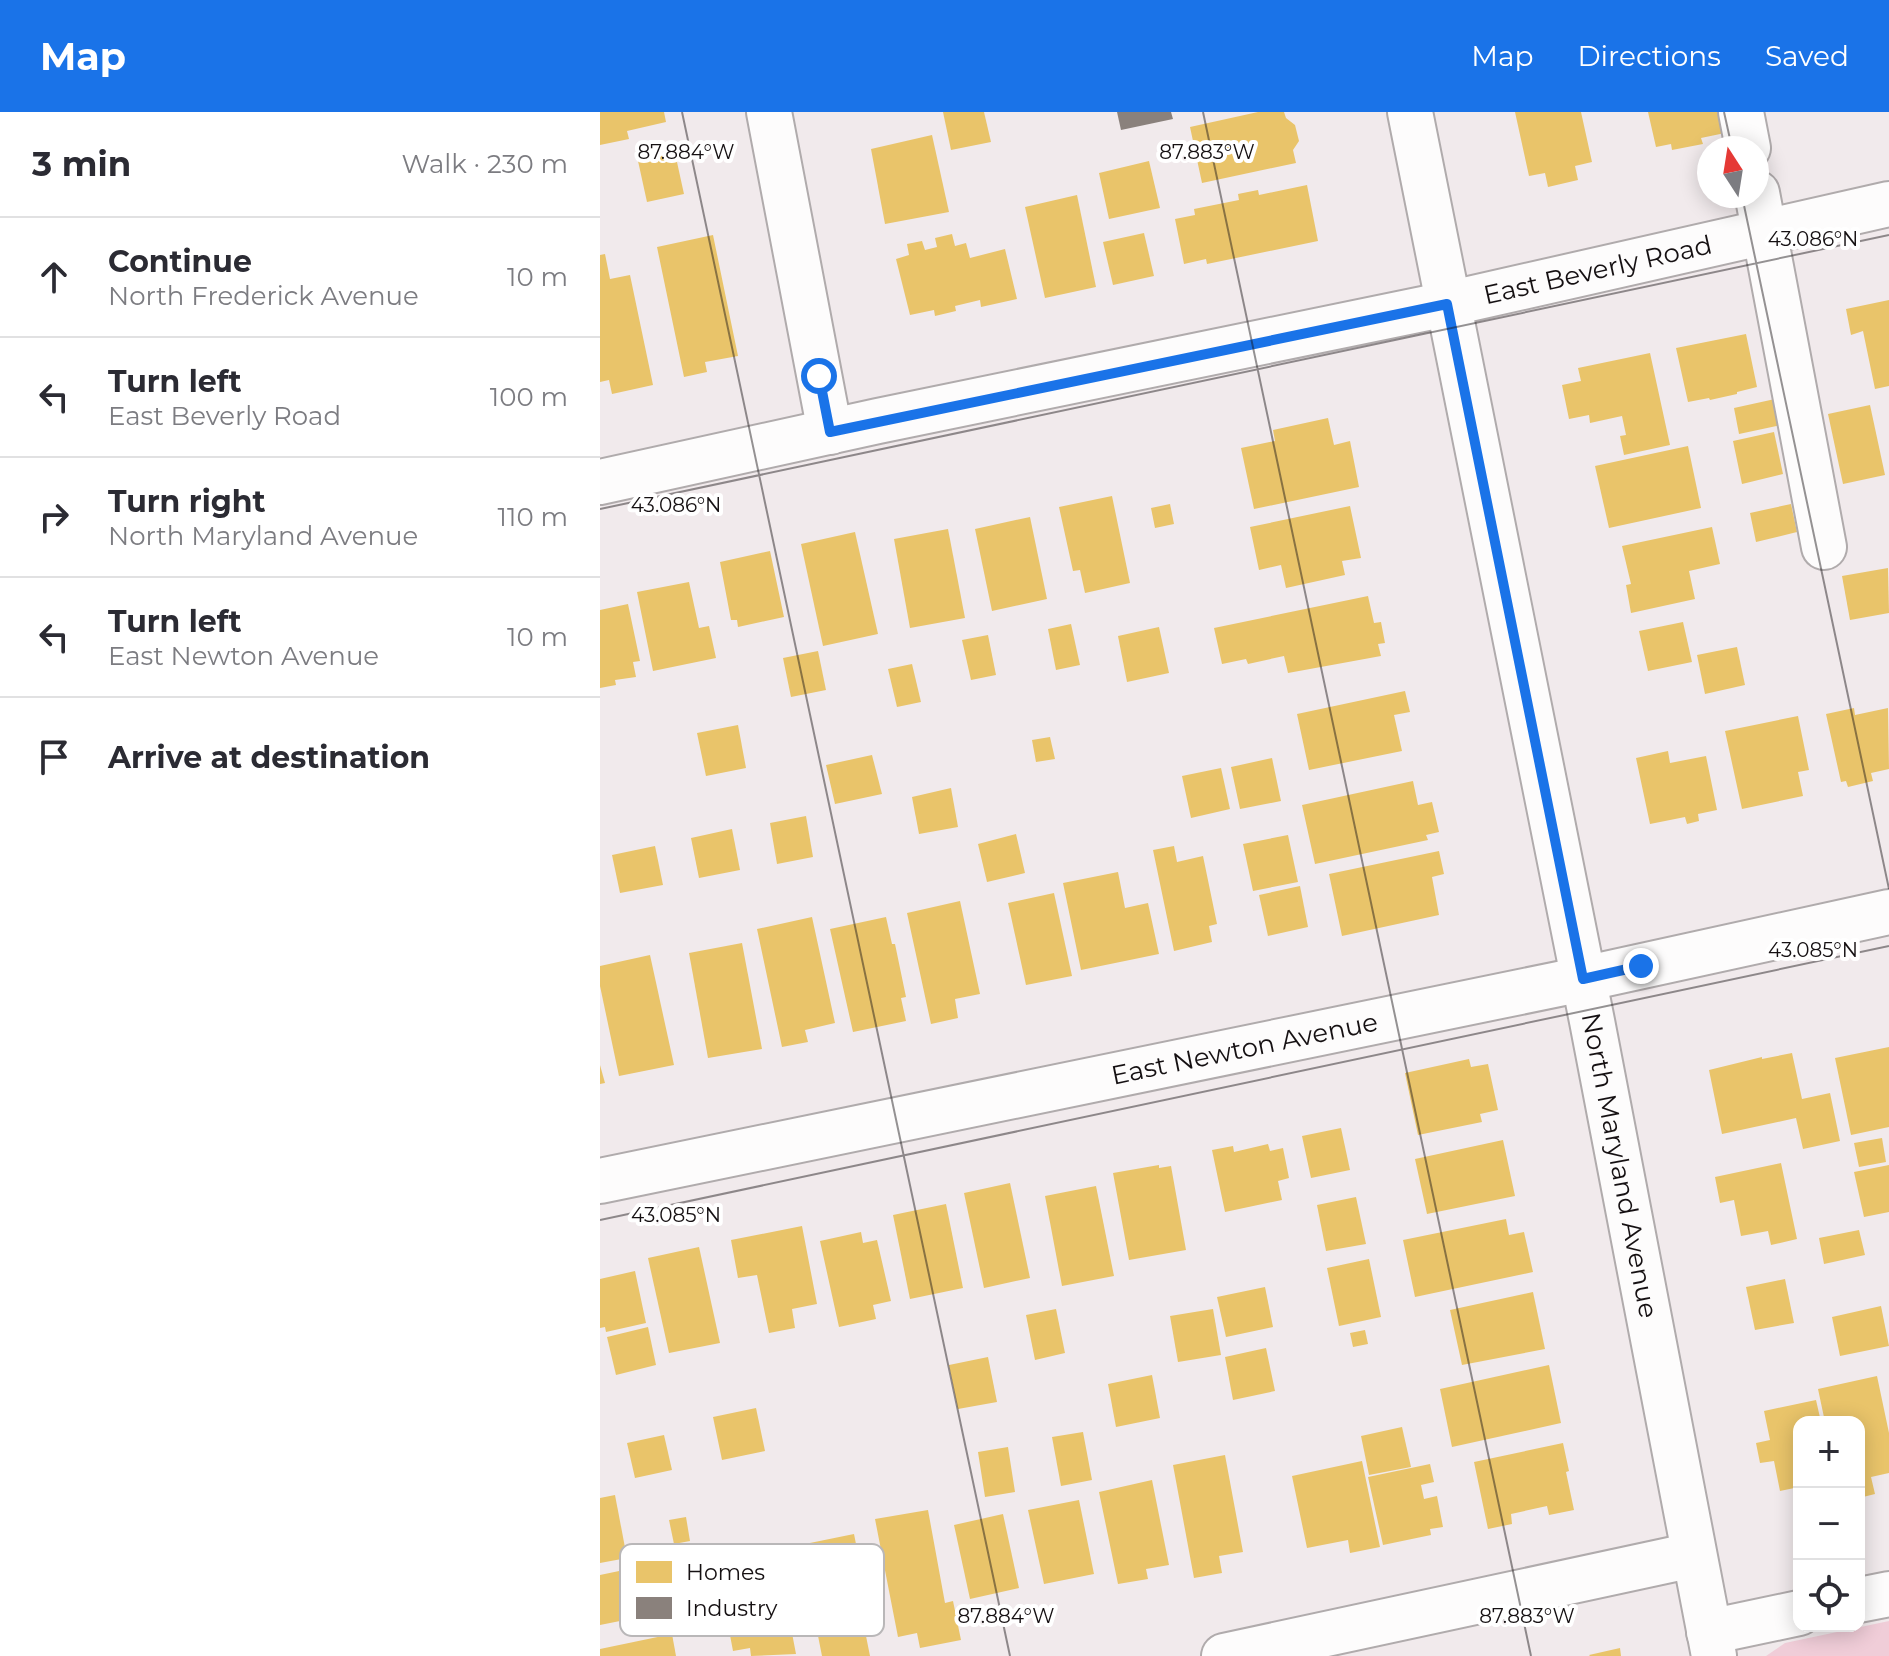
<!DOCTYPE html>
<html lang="en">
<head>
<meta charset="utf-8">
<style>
	:root { --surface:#fff; --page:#f7f7f7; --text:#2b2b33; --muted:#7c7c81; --line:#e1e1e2; --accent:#1a73e8 }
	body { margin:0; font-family:Montserrat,sans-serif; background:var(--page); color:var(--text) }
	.controls { position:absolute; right:24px; bottom:24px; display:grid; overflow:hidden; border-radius:16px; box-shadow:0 4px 20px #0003 }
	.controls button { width:72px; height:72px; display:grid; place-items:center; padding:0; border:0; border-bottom:2px solid var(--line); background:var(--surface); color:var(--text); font:40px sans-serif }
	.compass { position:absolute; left:1097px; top:24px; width:72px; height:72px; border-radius:50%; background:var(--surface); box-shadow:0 4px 20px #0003; rotate:348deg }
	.stop { position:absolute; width:24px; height:24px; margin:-18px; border:6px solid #1a73e8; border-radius:50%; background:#fff }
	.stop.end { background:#1a73e8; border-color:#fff; box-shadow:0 2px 8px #0008 }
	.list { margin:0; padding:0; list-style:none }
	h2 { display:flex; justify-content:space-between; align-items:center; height:104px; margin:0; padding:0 32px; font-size:34px }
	h2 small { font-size:26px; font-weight:400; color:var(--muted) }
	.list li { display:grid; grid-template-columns:52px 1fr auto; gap:24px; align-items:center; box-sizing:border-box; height:120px; padding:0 32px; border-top:2px solid var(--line) }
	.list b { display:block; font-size:30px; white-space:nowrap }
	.list p { margin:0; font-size:26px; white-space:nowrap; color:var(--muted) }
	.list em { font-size:26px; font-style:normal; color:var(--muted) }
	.icon { flex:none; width:44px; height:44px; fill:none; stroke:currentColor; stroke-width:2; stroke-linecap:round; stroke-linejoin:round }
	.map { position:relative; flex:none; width:1289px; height:1544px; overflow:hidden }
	header { display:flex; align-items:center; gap:48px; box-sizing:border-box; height:112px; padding:0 40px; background:var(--accent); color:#fff }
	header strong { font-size:38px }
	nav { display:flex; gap:44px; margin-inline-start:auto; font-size:28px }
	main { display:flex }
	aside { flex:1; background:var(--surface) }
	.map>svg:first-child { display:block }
</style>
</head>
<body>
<header>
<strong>Map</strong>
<nav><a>Map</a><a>Directions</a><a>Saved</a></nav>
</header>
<main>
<aside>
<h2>3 min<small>Walk · 230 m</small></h2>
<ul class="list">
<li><svg class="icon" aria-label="ahead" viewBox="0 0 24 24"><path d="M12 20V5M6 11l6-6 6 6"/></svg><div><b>Continue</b><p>North Frederick Avenue</p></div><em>10 m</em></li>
<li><svg class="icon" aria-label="left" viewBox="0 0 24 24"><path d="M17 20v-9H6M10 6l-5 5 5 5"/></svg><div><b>Turn left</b><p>East Beverly Road</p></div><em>100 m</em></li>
<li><svg class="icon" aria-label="right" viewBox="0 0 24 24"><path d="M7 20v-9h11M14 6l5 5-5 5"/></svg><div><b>Turn right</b><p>North Maryland Avenue</p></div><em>110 m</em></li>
<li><svg class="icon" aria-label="left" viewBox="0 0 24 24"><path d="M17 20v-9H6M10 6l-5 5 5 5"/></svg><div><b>Turn left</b><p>East Newton Avenue</p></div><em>10 m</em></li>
<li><svg class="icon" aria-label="arrive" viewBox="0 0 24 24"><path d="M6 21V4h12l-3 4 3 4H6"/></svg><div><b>Arrive at destination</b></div></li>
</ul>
</aside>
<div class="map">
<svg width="1289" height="1544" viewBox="0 0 1289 1544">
	<rect width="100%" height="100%" fill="#f1eaec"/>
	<path fill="#f0cdd8" d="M1289,1509V1544H1166L1185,1531Z"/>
	<g fill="#e9c46a">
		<path d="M0,0H64L66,10L27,19L29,27L0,33Z"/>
		<path d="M343,0H384L391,30L351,38Z"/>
		<path d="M658,0H684L686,6L695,13L699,29L693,38L696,51L602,71L590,15Z"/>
		<path d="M915,0H981L992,50L975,54L978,68L948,75L945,61L929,64Z"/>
		<path d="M1048,0H1121L1125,21L1101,26L1103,32L1072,38L1071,32L1056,35Z"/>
		<path d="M332,23L349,100L285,112L271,37Z"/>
		<path d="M75,41L84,82L47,90L38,49Z"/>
		<path d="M549,49L560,96L509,107L499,61Z"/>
		<path d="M707,73L718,129L607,152L606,147L584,152L575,107L595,103L594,97L639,88L638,82L658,78L659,83Z"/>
		<path d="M477,83L496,175L445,186L425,95Z"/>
		<path d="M544,121L554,164L513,173L503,130Z"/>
		<path d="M352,122L355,134L366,131L370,146L405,137L417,187L381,195L380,188L355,194L356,199L335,204L334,198L310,203L296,147L309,143L307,132L322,129L325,138L337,135L335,126Z"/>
		<path d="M113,123L138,244L105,250L107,260L84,265L57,135Z"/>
		<path d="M5,142L10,167L30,163L53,273L12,282L9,268L0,270V143Z"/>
		<path d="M1289,188V274L1275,277L1263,219L1251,223L1246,197Z"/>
		<path d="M1146,222L1157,275L1137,280V282L1110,288L1109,286L1088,290L1076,236Z"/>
		<path d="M1050,241L1070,333L1024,343L1020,324L1026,323L1022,304L990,311L989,303L969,307L962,273L981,269L978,256Z"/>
		<path d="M1175,287L1181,313L1139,322L1134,296Z"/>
		<path d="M1270,293L1285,363L1243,372L1228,302Z"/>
		<path d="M728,306L734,333L750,329L759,375L654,397L641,336L675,329L673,318Z"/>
		<path d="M1174,320L1183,362L1142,372L1133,329Z"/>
		<path d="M1088,334L1101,396L1009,416L995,354Z"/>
		<path d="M512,384L530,471L485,481L480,458L473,459L459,395Z"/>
		<path d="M570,392L574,412L555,416L551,396Z"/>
		<path d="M1191,392L1197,420L1156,430L1150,401Z"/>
		<path d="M750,394L761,446L742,449L745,463L686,476L681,453L659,458L650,415Z"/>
		<path d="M430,405L447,487L392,499L375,417Z"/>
		<path d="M1112,415L1120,452L1089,459L1095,487L1031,501L1026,473L1031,472L1022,434Z"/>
		<path d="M348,417L365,506L310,516L294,427Z"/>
		<path d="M255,420L278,522L223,534L201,432Z"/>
		<path d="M170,439L184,505L138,515L137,508H131L120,450Z"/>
		<path d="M1288,456L1289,501L1250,508L1242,464Z"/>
		<path d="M89,470L99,516L109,514L116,546L53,559L37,480Z"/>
		<path d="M768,484L774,511L781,510L785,531L778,532L781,544L688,561L684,544L648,552L646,547L622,552L614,516Z"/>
		<path d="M28,492L40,549L33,550L36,565L15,568L16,573L0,576V498Z"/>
		<path d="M1083,510L1092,550L1048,559L1039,519Z"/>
		<path d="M471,512L480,553L456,558L448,517Z"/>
		<path d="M559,515L569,561L527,570L518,524Z"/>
		<path d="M388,523L396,563L371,568L362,528Z"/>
		<path d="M1137,535L1145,573L1105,582L1097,543Z"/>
		<path d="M218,539L226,578L191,585L183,546Z"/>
		<path d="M312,552L321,590L297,595L288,557Z"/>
		<path d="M805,579L810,600L794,603L802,639L709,658L697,602Z"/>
		<path d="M1254,596L1255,603L1288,596L1289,657L1271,661L1273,669L1248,675L1246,669L1241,670L1226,602Z"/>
		<path d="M1198,604L1209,658L1198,660L1203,684L1142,697L1125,619Z"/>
		<path d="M138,613L146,656L106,664L97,621Z"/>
		<path d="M450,625L455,647L436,650L432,628Z"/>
		<path d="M1068,639L1070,651L1106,644L1117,698L1098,702L1099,709L1087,712L1085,705L1050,712L1036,646Z"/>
		<path d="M272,643L282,682L235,692L226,653Z"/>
		<path d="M672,646L681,689L640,697L631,655Z"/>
		<path d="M621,656L630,697L591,706L582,664Z"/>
		<path d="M813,669L818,693L832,690L839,720L826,723L828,728L715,752L702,693Z"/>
		<path d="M351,676L358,715L319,722L312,685Z"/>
		<path d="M206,704L213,745L177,752L170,711Z"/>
		<path d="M132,717L140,758L99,766L91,726Z"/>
		<path d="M416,722L425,761L387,770L378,732Z"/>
		<path d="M688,723L698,770L653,779L643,732Z"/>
		<path d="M55,734L63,773L20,781L12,743Z"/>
		<path d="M574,734L577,750L603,744L617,812L609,814L612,830L574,839L553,738Z"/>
		<path d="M839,739L844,762L832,765L839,803L742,824L729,762Z"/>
		<path d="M518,760L525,796L548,791L559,842L481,858L463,771Z"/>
		<path d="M700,774L708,815L668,824L659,783Z"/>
		<path d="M454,781L472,864L426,873L408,791Z"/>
		<path d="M360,789L380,882L355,887L358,906L331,912L307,801Z"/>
		<path d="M212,805L235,911L205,918L208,930L182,935L157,817Z"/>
		<path d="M286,805L292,832H295L306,885L301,886L306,909L253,920L230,817Z"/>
		<path d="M142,831L162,937L108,946L89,841Z"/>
		<path d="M50,843L74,953L19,964L0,874V854Z"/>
		<path d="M1289,935V1015L1251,1023L1235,946Z"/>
		<path d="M1192,941L1202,987L1230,981L1240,1029L1203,1037L1196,1006L1122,1022L1109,958L1162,945V947Z"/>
		<path d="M869,947L871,955L888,952L898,998L880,1002L882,1010L818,1023L805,961Z"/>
		<path d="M0,953L5,971L0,972Z"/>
		<path d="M741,1016L750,1058L711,1066L702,1024Z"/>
		<path d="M1282,1026L1286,1050L1259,1055L1254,1031Z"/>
		<path d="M903,1028L915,1084L827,1102L815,1047Z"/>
		<path d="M668,1032L670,1039L683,1036L689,1066L678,1069L682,1088L625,1100L612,1038L633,1034L634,1040Z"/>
		<path d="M1181,1051L1197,1127L1171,1133L1168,1119L1141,1124L1134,1088L1120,1091L1115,1065Z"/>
		<path d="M559,1053V1056L571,1054L586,1138L529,1148L513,1061Z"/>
		<path d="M1289,1053V1100L1264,1105L1254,1060Z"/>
		<path d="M410,1071L430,1166L384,1176L364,1081Z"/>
		<path d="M496,1074L514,1164L462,1174L445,1084Z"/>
		<path d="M756,1085L766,1132L726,1139L717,1093Z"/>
		<path d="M346,1092L363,1176L310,1187L293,1103Z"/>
		<path d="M906,1107L909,1123L924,1120L933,1160L815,1185L803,1128Z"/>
		<path d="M202,1114L217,1192L192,1197L195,1216L169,1221L157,1163L138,1166L131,1128Z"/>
		<path d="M1259,1118L1265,1143L1224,1152L1219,1126Z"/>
		<path d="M261,1120L263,1131L277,1128L291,1189L273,1193L276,1207L239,1215L220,1129Z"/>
		<path d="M99,1135L120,1231L69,1241L48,1146Z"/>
		<path d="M769,1147L781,1205L739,1214L727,1156Z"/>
		<path d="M35,1159L46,1211L6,1220L5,1215L0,1216V1167Z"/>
		<path d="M1185,1167L1194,1211L1155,1218L1146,1175Z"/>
		<path d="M665,1175L673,1215L626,1225L617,1185Z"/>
		<path d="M933,1180L945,1237L862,1253L850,1198Z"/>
		<path d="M1281,1194L1289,1234L1240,1244L1232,1205Z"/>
		<path d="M456,1197L465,1241L435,1248L426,1203Z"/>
		<path d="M613,1197L621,1243L578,1250L570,1204Z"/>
		<path d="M48,1215L56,1253L16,1263L7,1225Z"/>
		<path d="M765,1218L768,1232L753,1235L750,1221Z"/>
		<path d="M666,1236L675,1279L633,1288L625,1245Z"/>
		<path d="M388,1245L397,1290L358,1297L349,1253Z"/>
		<path d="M949,1253L961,1311L852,1335L840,1277Z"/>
		<path d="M552,1263L560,1306L516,1315L508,1272Z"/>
		<path d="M1277,1264L1289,1321V1361L1271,1365L1275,1382L1259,1386V1310H1225L1218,1277Z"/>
		<path d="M1216,1288L1221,1310H1199V1375L1180,1379L1174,1349L1160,1351L1156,1331L1170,1328L1164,1299Z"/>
		<path d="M156,1296L165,1339L122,1348L113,1305Z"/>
		<path d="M802,1315L811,1355L769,1363L761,1324Z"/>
		<path d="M483,1320L492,1368L461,1374L452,1325Z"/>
		<path d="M64,1323L72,1358L35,1366L27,1331Z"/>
		<path d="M963,1331L969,1359L966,1360L974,1398L949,1403L947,1394L911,1402L912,1412L888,1417L874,1350Z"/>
		<path d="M408,1335L415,1380L385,1385L378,1340Z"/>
		<path d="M625,1343L643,1440L619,1444L622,1461L594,1466L573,1353Z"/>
		<path d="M762,1349L780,1435L750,1441L748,1428L707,1436L692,1364Z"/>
		<path d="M830,1352L834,1370L821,1373L824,1387L837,1384L843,1415L830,1417L831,1423L783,1433L768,1365Z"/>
		<path d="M552,1368L569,1453L546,1457L548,1467L518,1472L499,1380Z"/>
		<path d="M15,1383L27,1446L0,1451V1386Z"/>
		<path d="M479,1388L494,1462L444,1472L428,1398Z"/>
		<path d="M328,1398L345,1491L353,1489L361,1528L320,1536L317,1521L298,1525L275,1407Z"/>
		<path d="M403,1402L419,1476L370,1487L354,1413Z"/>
		<path d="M86,1405L90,1429L74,1432L69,1408Z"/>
		<path d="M254,1422L273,1517L265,1519L270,1544H222L200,1433Z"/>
		<path d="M175,1432L196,1542L151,1544L150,1536L133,1539L115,1444Z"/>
		<path d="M43,1454L49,1480L60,1478L65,1500L0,1513V1463Z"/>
		<path d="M72,1522L76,1544H0V1537Z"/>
		<path d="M1020,1536L1021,1544H990L989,1543Z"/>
	</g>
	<path fill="#8a817c" d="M517,0H571L573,7L521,18Z"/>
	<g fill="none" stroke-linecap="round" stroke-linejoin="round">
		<g stroke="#b0abac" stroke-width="48">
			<g id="minor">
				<path d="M169,0L230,320"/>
				<path id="s1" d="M810,0L992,909L1114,1544"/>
				<path d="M1141,0L1148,36"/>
				<path d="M1157,81L1224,435"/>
				<path id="s2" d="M0,370L278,309L847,192L1289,92"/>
				<path id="s3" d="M0,1069L983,867L1289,800"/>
				<path d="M1259,1488L1289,1482"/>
				<path d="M1109,1520L1199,1501"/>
				<path d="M624,1544L1093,1443"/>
			</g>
		</g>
		<use href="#minor" stroke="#fdfcfc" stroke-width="44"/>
	</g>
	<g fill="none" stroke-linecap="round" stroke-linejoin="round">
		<path stroke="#1a73e8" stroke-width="10" d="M219,264L230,320L847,192L983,867L1041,854"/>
	</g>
	<path fill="none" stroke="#151012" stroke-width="2" stroke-opacity="0.45" d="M82,0L410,1544M603,0L931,1544M1124,0L1132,36M1142,84L1289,777M0,397L1289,123M0,1108L1289,834"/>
	<g text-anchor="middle" stroke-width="8" stroke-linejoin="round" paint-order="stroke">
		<g font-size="26" fill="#151012" stroke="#fff">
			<text dy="9" stroke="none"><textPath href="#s2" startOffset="1020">East Beverly Road</textPath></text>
			<text dy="9" stroke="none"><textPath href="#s3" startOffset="658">East Newton Avenue</textPath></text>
			<text dy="9" stroke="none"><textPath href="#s1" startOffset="1074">North Maryland Avenue</textPath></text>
		</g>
	</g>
	<rect x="20" y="1432" width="264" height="92" rx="12" fill="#fff" stroke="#b9b7b8" stroke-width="2"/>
	<rect x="36" y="1449" width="36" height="22" fill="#e9c46a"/>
	<rect x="36" y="1485" width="36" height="22" fill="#8a817c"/>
	<g font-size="22" fill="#151012">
		<text x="86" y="1468">Homes</text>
		<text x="86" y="1504">Industry</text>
	</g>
	<g font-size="20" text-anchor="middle" fill="#151012" stroke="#fff" stroke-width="8" stroke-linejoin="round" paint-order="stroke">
		<text x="86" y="47">87.884°W</text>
		<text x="607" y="47">87.883°W</text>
		<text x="1213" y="134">43.086°N</text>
		<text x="76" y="400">43.086°N</text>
		<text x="1213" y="845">43.085°N</text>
		<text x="76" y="1110">43.085°N</text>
		<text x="406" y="1511">87.884°W</text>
		<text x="927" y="1511">87.883°W</text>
	</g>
</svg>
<div class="controls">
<button>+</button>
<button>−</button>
<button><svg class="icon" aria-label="locate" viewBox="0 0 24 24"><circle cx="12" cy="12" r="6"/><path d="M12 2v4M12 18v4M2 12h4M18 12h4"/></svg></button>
</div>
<svg class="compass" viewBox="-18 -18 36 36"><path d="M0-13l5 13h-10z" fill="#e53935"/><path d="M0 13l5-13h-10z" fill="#7c7c81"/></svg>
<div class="stop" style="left:219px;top:264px"></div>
<div class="stop end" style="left:1041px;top:854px"></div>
</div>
</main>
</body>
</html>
